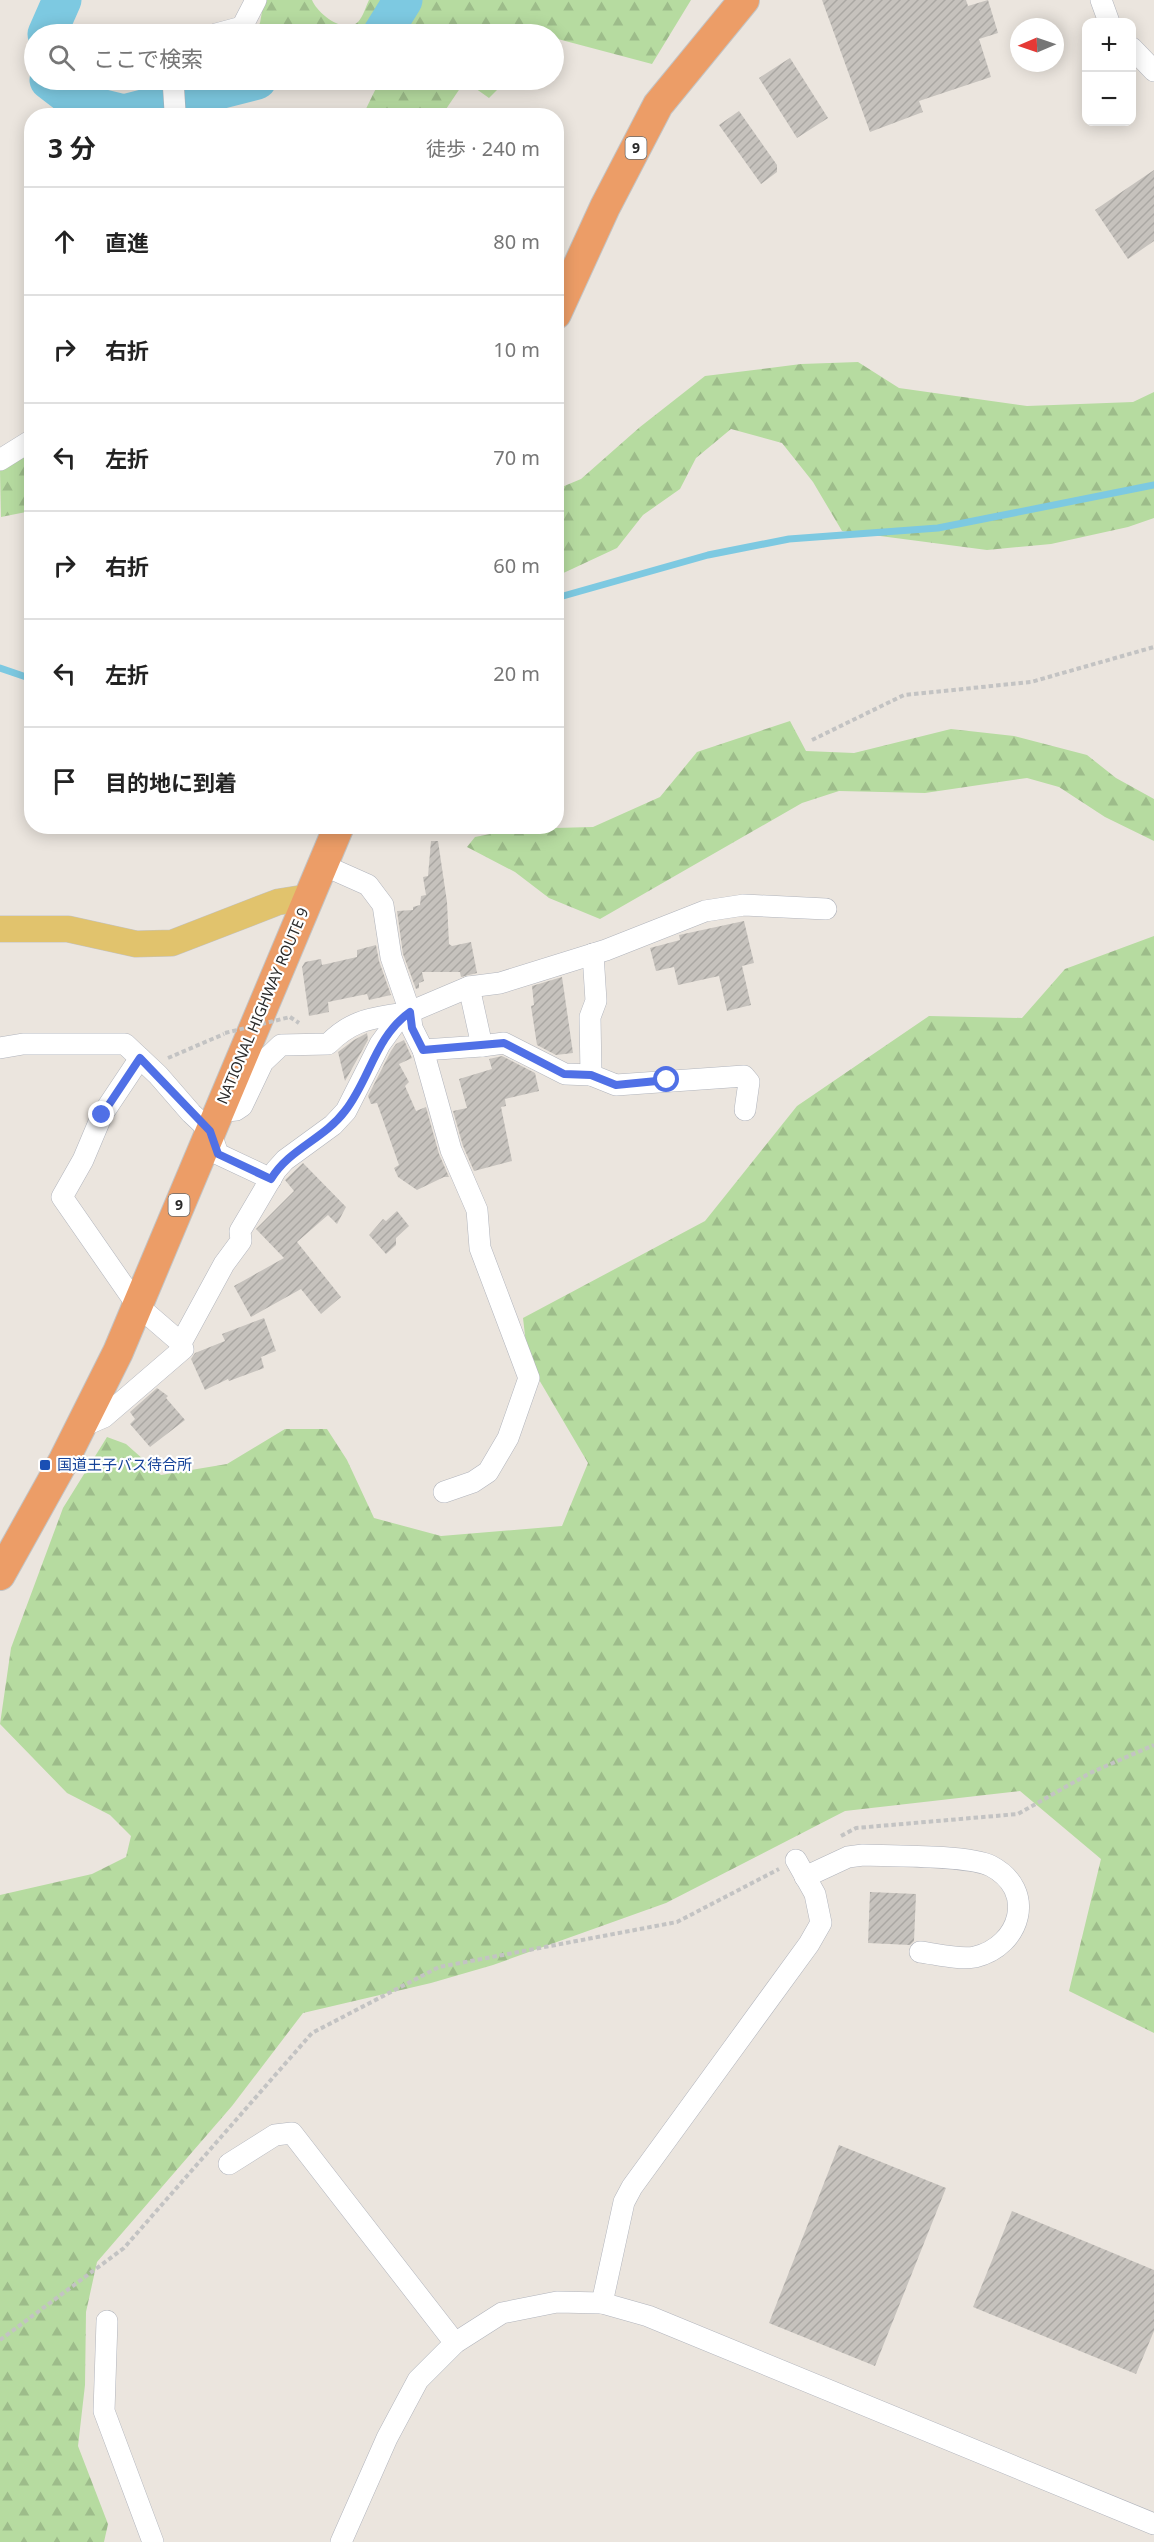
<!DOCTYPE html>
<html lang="ja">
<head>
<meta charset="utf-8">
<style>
	:root { --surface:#fff; --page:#f2f2f2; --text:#222; --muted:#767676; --line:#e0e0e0 }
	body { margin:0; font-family:"Noto Sans","Noto Sans JP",sans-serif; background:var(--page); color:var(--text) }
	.controls { position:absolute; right:18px; top:18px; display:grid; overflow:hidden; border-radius:12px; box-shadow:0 3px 15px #0003 }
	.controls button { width:54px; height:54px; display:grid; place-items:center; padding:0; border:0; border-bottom:2px solid var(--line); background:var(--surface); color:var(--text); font:30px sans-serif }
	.compass { position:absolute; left:1010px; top:18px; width:54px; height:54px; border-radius:50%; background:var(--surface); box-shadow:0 3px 15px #0003; rotate:268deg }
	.stop { position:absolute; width:18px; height:18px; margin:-14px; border:4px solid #5070e6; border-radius:50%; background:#fff }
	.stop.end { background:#5070e6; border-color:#fff; box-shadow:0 2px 6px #0008 }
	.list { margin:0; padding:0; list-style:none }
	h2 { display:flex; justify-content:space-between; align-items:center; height:78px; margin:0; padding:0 24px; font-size:26px }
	h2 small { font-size:20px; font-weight:400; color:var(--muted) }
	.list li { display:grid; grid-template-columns:39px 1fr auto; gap:18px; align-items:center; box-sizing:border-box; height:108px; padding:0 24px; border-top:2px solid var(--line) }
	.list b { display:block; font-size:22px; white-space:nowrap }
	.list em { font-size:20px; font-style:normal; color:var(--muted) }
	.icon { flex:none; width:33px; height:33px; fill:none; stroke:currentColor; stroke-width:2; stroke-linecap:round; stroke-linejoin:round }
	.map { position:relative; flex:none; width:1154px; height:2542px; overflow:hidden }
	.search { position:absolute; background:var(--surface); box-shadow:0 3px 15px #0003; left:24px; top:24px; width:540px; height:66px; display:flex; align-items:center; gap:15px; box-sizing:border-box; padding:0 21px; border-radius:33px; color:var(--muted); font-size:22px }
	.panel { position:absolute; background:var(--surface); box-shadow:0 3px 15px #0003; left:24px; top:108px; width:540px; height:726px; border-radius:24px }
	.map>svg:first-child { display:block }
</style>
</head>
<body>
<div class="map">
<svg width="1154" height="2542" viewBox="0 0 1154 2542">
	<defs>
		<pattern id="forest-firs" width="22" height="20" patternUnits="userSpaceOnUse" patternTransform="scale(1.5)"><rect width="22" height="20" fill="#b6dba0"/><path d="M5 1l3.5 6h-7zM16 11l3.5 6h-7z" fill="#9dbc8a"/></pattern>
		<pattern id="building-hatch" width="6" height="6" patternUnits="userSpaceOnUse" patternTransform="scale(1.5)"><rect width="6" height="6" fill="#c6c2bd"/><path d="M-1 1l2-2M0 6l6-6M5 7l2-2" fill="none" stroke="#aaa7a3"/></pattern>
	</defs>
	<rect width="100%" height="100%" fill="#ebe5de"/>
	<g fill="url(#forest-firs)">
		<path d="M264,0H312C317,13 344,35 358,22C363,17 366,6 369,0H691L652,64L554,38V34H252L260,23Z"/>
		<path d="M380,80H507L489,98L465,81L442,115H363Z"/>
		<path d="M858,362L899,388L1027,406L1133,402L1154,392V518L1128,527L1051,544L987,550L842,531L813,482L782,443L731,429L696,458L680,489L643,515L617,548L557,576V489L581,479L640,427L705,376L801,364Z"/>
		<path d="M31,450V511L1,517L0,470Z"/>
		<path d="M790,721L806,751L854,753L951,729L1014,736L1087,755L1116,778L1154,799V841L1105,817L1059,787L1027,778L925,793L839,791L802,803L600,919L549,898L515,872L467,847L475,837L515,829L593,827L660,797L697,752Z"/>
		<path d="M1154,936V2033L1069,1991L1101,1859L1020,1791L845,1811L666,1903L493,1965L431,1983L303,2013L232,2106L97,2262L86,2312L85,2385L78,2446L108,2524L104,2542H0V1895L92,1874L126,1857L131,1836L110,1815L67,1793L0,1724L11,1648L63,1508L107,1437L126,1444L161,1475L227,1464L285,1429H327L347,1460L374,1518L441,1536L562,1526L588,1463L528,1361L523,1318L705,1221L797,1106L929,1016L1022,1018L1065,969Z"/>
	</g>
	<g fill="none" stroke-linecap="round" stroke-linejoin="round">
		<g stroke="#7dc9e1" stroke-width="7">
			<path d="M556,598L708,555L789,539L938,528L1154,485"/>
			<path d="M0,668L32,679"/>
		</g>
		<g stroke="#7dc9e1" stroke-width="39">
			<path d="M47,34L62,0"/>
			<path d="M382,34L403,0"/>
			<path d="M49,80L79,103L124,114L257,80"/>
		</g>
	</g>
	<g fill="url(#building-hatch)">
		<path d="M822,0H966L968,6L988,0L998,33L979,39L991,77L919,101L923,112L870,132Z"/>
		<path d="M790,58L828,118L797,138L759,78Z"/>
		<path d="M739,111L777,165V172L761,184L719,125Z"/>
		<path d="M1154,170V241L1128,259L1095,210Z"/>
		<path d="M431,841H438L447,902L449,944L452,946L471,942L477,973L461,977L460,972H422L424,981L419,983V988L416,989L403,954L397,911L413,910V907L420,905L421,896L426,895L423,877L428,876Z"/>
		<path d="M744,921L754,963L742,966L751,1005L727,1011L719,976L678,985L674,967L656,971L650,948L680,940L679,935Z"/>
		<path d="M376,945L379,961L391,995L369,1000L367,994L328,1002L329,1012L309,1016L302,967L305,962L321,959L322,965L357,957V950Z"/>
		<path d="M562,977L573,1053L556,1055L537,1045L531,1006L534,1005L532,986Z"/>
		<path d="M367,1033L368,1040L345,1081L338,1052L354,1040Z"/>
		<path d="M404,1040L412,1058L399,1064L409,1082L405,1086L416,1111L426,1107L439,1154L449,1177H444L417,1190L398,1177L394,1168L399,1165L377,1103L371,1104L368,1096L391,1051L396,1044Z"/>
		<path d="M502,1056L535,1073L539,1091L505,1099L506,1106L501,1107L512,1161L474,1171L463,1146L453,1111L467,1108L459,1079L492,1069L489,1059Z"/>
		<path d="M303,1163L346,1207L337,1224L328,1215L297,1242L341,1297L321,1314L301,1289L251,1317L234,1286L284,1258L256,1229L294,1191L285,1180Z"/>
		<path d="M397,1211L409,1226L396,1238V1245L386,1254L369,1235L383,1219L386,1221Z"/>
		<path d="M264,1318L276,1351L261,1357L264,1368L229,1381L228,1379L205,1390L191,1359L195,1353L225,1341L222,1334Z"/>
		<path d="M157,1388L168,1396L166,1398L185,1420L150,1447L130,1424L135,1419L130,1412Z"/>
		<path d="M870,1892L916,1894L914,1941L910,1945L868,1943Z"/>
		<path d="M839,2145L946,2188L875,2366L769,2323Z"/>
		<path d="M1012,2211L1154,2270V2331L1136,2374L973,2307Z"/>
	</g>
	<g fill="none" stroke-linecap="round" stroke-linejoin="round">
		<g stroke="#b1b4bc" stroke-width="22">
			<g id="minor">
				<path d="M1101,0L1109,22"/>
				<path d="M216,34L242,27L256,0"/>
				<path d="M1132,48L1154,71"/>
				<path d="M172,116L175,111L173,80"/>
				<path d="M0,460L32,440"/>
				<path d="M323,865L368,885L383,905L391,957L410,1012L412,1028L423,1050L451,1150L477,1210L480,1248L529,1378L508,1438L488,1472L473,1482L444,1492"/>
				<path d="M482,1046L504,1043L565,1074L591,1075L590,1017L596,1001L593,954"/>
				<path d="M0,1048L23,1044H125L158,1075L191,1113L210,1131L218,1154L271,1179"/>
				<path d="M423,1050L482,1046L469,987"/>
				<path d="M140,1058L102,1115L83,1160L62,1197L137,1305L181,1343"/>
				<path d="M591,1075L616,1085L744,1076L749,1082L745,1110"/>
				<path d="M218,1112L236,1110L242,1106L263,1062L281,1045L328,1044C355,1017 374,1019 409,1012"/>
				<path d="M81,1427L104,1417L183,1349L181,1343L224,1264L241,1241L240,1231L276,1170L285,1160L333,1125L346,1111L380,1044L396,1022L410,1012L469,987L500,983L606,950L705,911L744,905L826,909"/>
				<path d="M805,1877L848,1857L863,1855C890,1856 969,1855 991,1866C1037,1890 1021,1946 975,1957C959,1960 936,1954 920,1952"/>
				<path d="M229,2164L275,2135L292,2133L455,2343"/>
				<path d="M602,2303L624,2202L632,2187L809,1944L821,1923L815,1894L796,1860"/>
				<path d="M107,2321L104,2411L153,2542"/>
				<path d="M341,2542L387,2438L418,2380L455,2343L502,2313L557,2302L602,2303L648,2316L1154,2524"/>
			</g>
		</g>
		<g stroke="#c3c3c3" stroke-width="27">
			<path id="major" d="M0,929H68L136,944L172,943L278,902L309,897"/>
		</g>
		<g stroke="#c3c3c3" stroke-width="32">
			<g id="highway">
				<path d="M556,314L605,207L658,105L744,0"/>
				<path d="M0,1575L64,1460L118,1352L339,826"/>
			</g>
		</g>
		<g stroke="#c3c3c3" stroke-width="4" stroke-dasharray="4.5 3" stroke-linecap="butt">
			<path d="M812,740L904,695L1031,682L1154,647"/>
			<path d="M290,1017L299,1023"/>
			<path d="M168,1058L224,1034"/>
			<path d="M841,1836L856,1828L1018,1814L1090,1773L1154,1745"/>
			<path d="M0,2340L124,2248L312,2033L439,1967L677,1922L779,1869"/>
		</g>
		<use href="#minor" stroke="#fff" stroke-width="21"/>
		<use href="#major" stroke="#e1c36d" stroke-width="26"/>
		<use href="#highway" stroke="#ec9d67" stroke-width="30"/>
		<path stroke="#c3c3c3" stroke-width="4" stroke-dasharray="4.5 3" stroke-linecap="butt" d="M225,1033L290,1017"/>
	</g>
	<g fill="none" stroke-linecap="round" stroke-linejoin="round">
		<path stroke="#5070e6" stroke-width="8" d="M102,1115L140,1058L210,1131L218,1154L271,1179C289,1149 324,1139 345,1111C370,1079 375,1037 410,1012L412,1028L423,1050L504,1043L564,1074L591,1075L616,1085L667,1080"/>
	</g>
	<rect fill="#1a4fb4" stroke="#fff" stroke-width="2" x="39" y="1459" width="12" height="12" rx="3"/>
	<g text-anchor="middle" stroke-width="4.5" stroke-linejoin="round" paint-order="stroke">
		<g fill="#fff" stroke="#6a6a6a" stroke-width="1.5">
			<rect x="625.5" y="137" width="21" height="22" rx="4.5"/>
			<rect x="168.5" y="1194" width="21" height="22" rx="4.5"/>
		</g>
		<g font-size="14" font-weight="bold" fill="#2a2a2a">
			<text x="636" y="153">9</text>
			<text x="179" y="1210">9</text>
		</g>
		<g font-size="15" fill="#2a2a2a" stroke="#fff">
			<text transform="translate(263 1006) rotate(-67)" y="5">NATIONAL HIGHWAY ROUTE 9</text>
		</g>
		<g font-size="15" fill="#164399" stroke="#fff" text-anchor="start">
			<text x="57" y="1470">国道王子バス待合所</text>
		</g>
	</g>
</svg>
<div class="controls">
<button>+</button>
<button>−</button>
</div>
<svg class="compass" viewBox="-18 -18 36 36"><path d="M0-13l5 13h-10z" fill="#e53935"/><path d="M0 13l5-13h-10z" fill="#767676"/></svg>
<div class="stop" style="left:667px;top:1080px"></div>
<div class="stop end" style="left:102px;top:1115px"></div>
<div class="search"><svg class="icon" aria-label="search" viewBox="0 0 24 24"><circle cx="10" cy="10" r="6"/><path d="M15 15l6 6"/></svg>ここで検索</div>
<section class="panel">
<h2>3 分<small>徒歩 · 240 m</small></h2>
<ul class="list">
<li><svg class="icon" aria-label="ahead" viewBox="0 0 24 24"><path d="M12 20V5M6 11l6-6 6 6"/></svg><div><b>直進</b></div><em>80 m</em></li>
<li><svg class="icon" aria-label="right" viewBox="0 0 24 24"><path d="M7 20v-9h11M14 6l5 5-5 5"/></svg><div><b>右折</b></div><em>10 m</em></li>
<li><svg class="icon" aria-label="left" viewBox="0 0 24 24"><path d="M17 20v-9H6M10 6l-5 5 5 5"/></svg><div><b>左折</b></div><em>70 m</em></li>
<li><svg class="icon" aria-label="right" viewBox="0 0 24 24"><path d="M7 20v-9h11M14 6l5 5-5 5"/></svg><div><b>右折</b></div><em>60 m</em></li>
<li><svg class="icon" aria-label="left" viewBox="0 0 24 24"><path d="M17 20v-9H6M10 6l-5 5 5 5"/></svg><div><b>左折</b></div><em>20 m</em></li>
<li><svg class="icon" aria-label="arrive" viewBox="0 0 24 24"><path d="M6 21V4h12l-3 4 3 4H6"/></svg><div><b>目的地に到着</b></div></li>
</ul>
</section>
</div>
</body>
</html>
